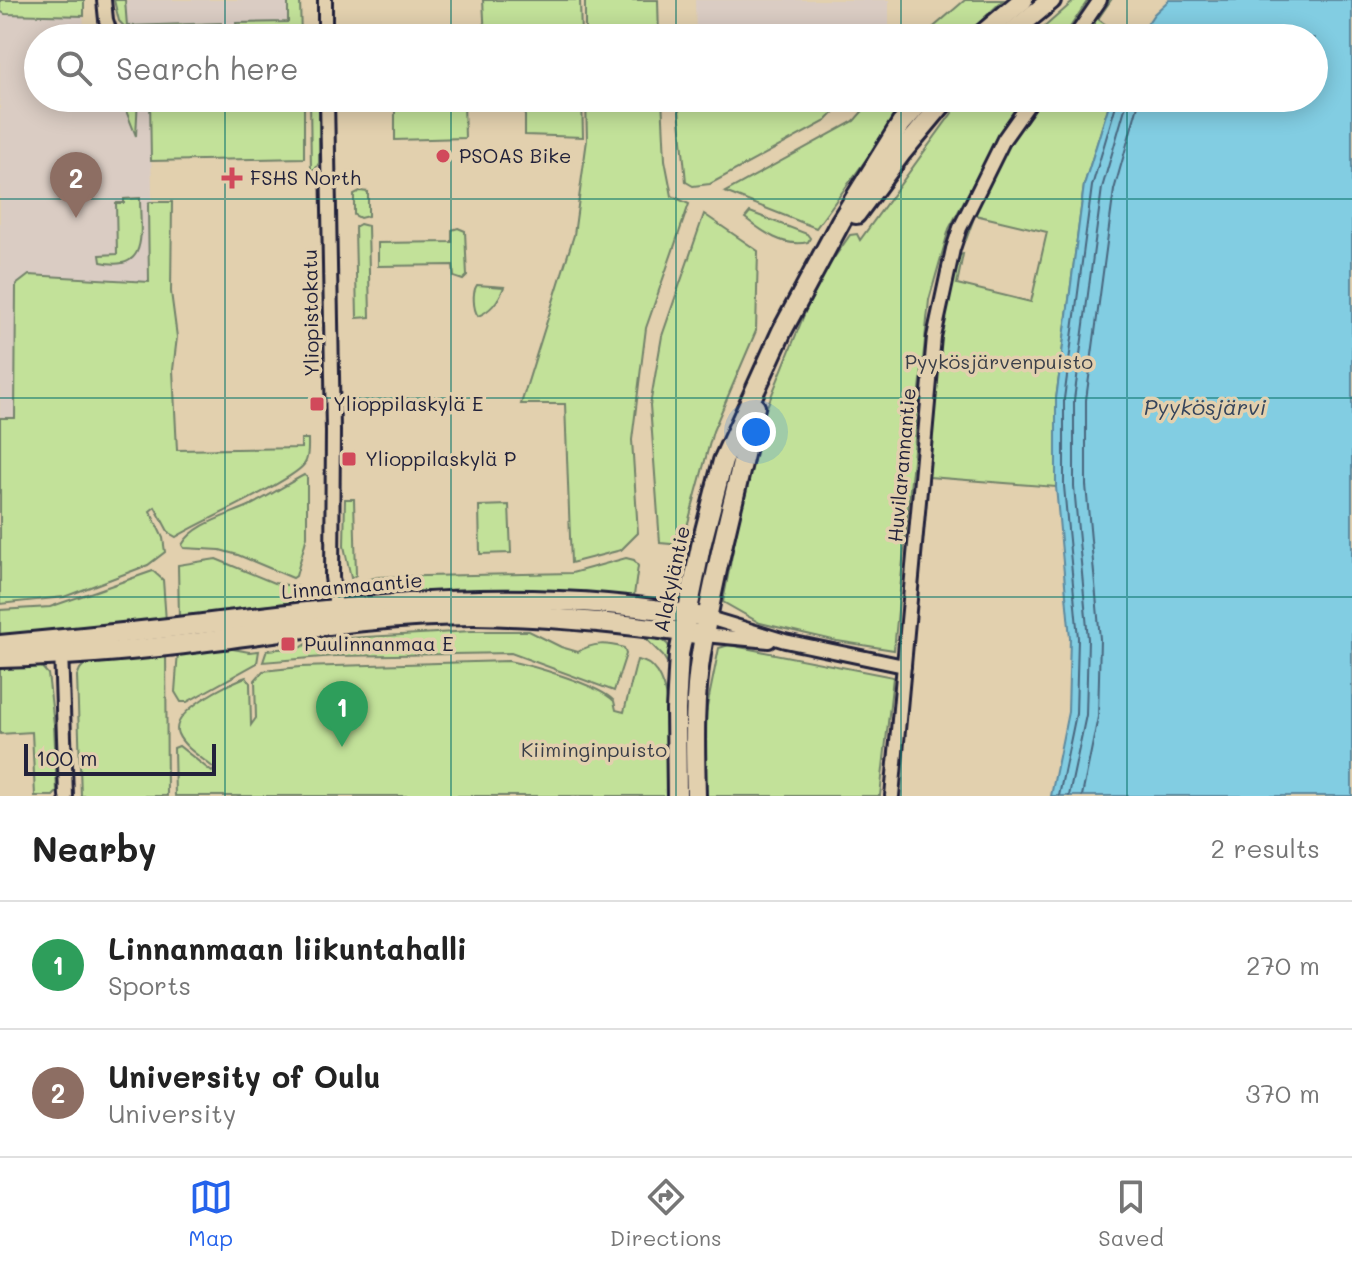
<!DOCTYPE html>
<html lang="en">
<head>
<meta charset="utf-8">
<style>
	:root { --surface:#fff; --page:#f6f6f6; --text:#222; --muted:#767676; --line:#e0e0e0; --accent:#2563eb }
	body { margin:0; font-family:Mali,sans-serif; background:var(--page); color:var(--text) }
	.scale { position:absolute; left:24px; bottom:20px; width:192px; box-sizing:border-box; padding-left:8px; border:4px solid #22223b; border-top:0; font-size:22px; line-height:28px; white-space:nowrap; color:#22223b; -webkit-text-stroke:6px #e2d0ae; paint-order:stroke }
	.you { position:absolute; left:756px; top:432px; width:28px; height:28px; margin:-20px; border:6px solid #fff; border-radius:50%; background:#1a73e8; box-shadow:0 0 0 12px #1a73e833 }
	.badge { display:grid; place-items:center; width:52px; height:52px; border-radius:50%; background:var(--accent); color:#fff; font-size:26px; font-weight:700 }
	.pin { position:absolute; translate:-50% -66px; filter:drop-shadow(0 2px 4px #0008) }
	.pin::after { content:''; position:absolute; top:42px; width:28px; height:24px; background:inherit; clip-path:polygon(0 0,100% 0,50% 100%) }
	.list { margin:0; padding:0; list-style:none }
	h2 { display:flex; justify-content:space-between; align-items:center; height:104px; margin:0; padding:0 32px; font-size:34px }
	h2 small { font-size:26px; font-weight:400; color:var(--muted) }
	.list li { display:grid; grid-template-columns:52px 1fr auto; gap:24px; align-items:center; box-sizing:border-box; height:128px; padding:0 32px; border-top:2px solid var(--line) }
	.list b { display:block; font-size:30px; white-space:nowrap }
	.list p { margin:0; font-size:26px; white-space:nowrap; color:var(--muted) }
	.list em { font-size:26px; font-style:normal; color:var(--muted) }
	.icon { flex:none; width:44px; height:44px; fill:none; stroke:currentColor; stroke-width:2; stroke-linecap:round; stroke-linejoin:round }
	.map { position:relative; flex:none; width:1352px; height:796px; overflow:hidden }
	.search { position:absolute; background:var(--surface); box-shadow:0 4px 20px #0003; left:24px; right:24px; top:24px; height:88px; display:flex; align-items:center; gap:20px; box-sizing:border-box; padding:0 28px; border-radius:44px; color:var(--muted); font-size:30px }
	.sheet { height:360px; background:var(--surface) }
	nav { display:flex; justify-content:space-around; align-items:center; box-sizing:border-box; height:112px; border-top:2px solid var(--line); background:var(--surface); font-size:22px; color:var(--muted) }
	nav a { display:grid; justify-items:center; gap:4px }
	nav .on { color:var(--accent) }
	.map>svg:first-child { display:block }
</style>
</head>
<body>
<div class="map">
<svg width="1352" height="796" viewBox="0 0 1352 796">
	<rect width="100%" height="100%" fill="#e2d0ae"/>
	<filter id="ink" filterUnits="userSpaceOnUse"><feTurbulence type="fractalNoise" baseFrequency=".0125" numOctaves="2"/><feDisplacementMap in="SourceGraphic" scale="16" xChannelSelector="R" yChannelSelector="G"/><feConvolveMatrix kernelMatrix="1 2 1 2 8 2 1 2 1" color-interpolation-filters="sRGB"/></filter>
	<g filter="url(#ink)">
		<g fill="#daccc3">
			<path d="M0,0H83L84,38H38V98H150L154,282L29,275L15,441L0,466Z"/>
			<path d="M119,0H296V27L120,31Z"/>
			<path d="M695,0H889V38H696Z"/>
		</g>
		<g fill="#c2e199" stroke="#72826a" stroke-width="2">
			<path d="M0,0H84V16L5,14L0,11Z"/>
			<path d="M114,0H125L127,26L221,23V38H135L119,21Z"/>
			<path d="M288,0H300L301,38H236V23L288,22Z"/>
			<path d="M483,0H580L581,38H485Z"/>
			<path d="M585,0H658L659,38H585Z"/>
			<path d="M965,0H1003L963,38H929L928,32Z"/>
			<path d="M1075,0H1088L1063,38H1032Z"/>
			<path d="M1106,0H1111L1098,19L1124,38H1080Z"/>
			<path d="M121,98H138L136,136Z"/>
			<path d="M150,98H304V158L151,161Z"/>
			<path d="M310,98H319V163L315,170H311Z"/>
			<path d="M525,98H582L583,137L525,135Z"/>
			<path d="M586,98H662L665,160L672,196L689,204L646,328L632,440L638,533L621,550L571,563L565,404H521L574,235L587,140Z"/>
			<path d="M678,98H848L826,121L710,184L693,186L686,182Z"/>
			<path d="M874,98H911L816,228L725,192L854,121Z"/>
			<path d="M967,98H1024L1001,132L949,229L929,300L894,650L837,641L760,623L723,602L754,439L806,310L827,268L850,235L857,234L860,240L955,109Z"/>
			<path d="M1039,98H1111L1084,185L1056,399V487L929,477L938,353L955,256L963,254L957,284L1031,302L1047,232L975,215L966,240H960L1008,143Z"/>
			<path d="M464,102L465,138L395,140V104Z"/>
			<path d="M360,191L368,192V216L360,218L354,215V194Z"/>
			<path d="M140,198C140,231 150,273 101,262L100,255L117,254L116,203H124V199Z"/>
			<path d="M150,202H172L171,292L177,337L173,370L177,450L301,448V439H308C308,447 309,456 305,463C297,479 198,523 176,537L169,533L155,507L150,511L163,538L165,552L148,565L64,597L0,604V418H15L16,285L29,275L149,282L148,205Z"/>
			<path d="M750,212L807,234L810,238L808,242C784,248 763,232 745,218Z"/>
			<path d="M704,214L758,251L756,331L713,431L682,545L660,543L650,405L662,336Z"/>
			<path d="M360,224L368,226L370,317L357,318L355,227Z"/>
			<path d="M458,228L465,231L467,276L463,280L454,277L453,265L378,266V243L452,242V230Z"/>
			<path d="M477,285L504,287C499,300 491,311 478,316C473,309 472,292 477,285Z"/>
			<path d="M304,475L307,477V536L296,576L293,578L238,555L220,550L184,548L182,545C194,523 231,515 253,504C271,495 287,484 304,475Z"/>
			<path d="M345,499H354L356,575L351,578L344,546Z"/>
			<path d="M509,505L511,553L480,554L479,506Z"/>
			<path d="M626,558L634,560L638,566L633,603L497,591L376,594L359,587L363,581L378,577L572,573Z"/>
			<path d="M216,559L274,583L314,589L307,600L179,618L178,565Z"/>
			<path d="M153,571L163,580L166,621L0,637V610L50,607Z"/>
			<path d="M472,631H529L561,647L578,652C593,642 607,643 624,648L626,654L614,691L511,653L335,656L263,662L267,650L302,647L313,640Z"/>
			<path d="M644,637C669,638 673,645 671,669L663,656Z"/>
			<path d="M729,645L893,677L880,796H706L704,722L719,648Z"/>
			<path d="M217,646L249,652L259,651L257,663L187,702H181L175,692L178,652Z"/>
			<path d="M166,650L167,796H81L77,676L80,669L89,659Z"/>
			<path d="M637,660C680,664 668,765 668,796H175L174,748L179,746L212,772L215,769C204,759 184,748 178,734C169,712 229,683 246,677L250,683L251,725L256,718L255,680L263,671L300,667L508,661C531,665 599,685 614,701L616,710L624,712Z"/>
			<path d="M38,663L48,674L54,724L57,792L53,796H35L32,732L0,734V664Z"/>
		</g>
		<path fill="#82cde2" stroke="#5c899f" stroke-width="2" d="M1169,0H1352V796H1051L1068,712L1070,638L1056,487V399L1084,185L1111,98H1314V38H1138L1154,14Z"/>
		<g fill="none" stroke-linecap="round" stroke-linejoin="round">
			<g stroke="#48667e" stroke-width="2">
				<path d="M1059,796L1076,714L1078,638L1064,486V399L1092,186L1118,98"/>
				<path d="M1069,796L1086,715L1088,639L1074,486V400L1102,188L1128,98"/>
				<path d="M1082,796L1098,717L1100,639L1086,485V400L1114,190L1140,98"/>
			</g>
			<g stroke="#22223b" stroke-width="18">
				<g id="minor">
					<path d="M104,0L106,20L112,38"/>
					<path d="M325,0V38"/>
					<path d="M1074,38L1100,0"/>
					<path d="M327,98L333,431L332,577L337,614"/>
					<path d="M709,618L785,641L904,666"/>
					<path d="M704,635L769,641"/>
					<path d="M61,650L66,796"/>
					<path d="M892,796L934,337L953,249L960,228L1004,139L1033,98"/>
				</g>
			</g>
			<g stroke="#22223b" stroke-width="24">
				<g id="secondary">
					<path d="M978,38L1023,0"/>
					<path d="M1005,38L1051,0"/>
					<path d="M856,214L902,152L947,98"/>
					<path d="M0,645C65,639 129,633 194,625C369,604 533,584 709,618"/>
					<path d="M0,658C59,656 118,652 176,645C275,633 374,615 474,615C550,616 628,624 704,635"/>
					<path d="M677,796L676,710L679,654L701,546L723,461L782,331L841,221L901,124L924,98"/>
					<path d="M696,796C695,749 693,701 701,654C714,570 737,489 755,407"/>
				</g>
			</g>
			<use href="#minor" stroke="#e2d0ae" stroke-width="12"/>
			<use href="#secondary" stroke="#e2d0ae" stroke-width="18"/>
		</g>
	</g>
	<path fill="none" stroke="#0f766e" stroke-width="2" stroke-opacity="0.55" d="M225,0V38M451,0V38M676,0V38M901,0V38M1127,0V38M225,98V796M451,98V796M676,98V796M901,98V796M1127,98V796M0,199H1352M0,398H1352M0,597H1352"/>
	<g fill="#d1495b" stroke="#e2d0ae" stroke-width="3">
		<circle cx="443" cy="156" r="8"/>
		<path d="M228 166h8v8h8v8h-8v8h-8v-8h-8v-8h8z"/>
		<rect x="309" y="396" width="16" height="16" rx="4"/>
		<rect x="341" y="451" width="16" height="16" rx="4"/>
		<rect x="280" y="636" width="16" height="16" rx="4"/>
	</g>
	<g text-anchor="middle" stroke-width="7" stroke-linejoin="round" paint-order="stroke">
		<g font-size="20" fill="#22223b" stroke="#e2d0ae" text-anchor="start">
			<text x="459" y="163">PSOAS Bike</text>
			<text x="250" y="185">FSHS North</text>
			<text x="333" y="411">Ylioppilaskylä E</text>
			<text x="365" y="466">Ylioppilaskylä P</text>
			<text x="304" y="651">Puulinnanmaa E</text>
		</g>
		<g font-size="20" fill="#22223b" stroke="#e2d0ae">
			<text transform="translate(311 313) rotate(-91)" y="7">Yliopistokatu</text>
			<text transform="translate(902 465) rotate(-85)" y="7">Huvilarannantie</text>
			<text transform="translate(672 579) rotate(-78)" y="7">Alakyläntie</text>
			<text transform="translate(352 586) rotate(-5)" y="7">Linnanmaantie</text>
		</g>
		<g font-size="20" fill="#3a3f49" stroke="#e2d0ae">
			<text x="999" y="369">Pyykösjärvenpuisto</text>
			<text x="594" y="757">Kiiminginpuisto</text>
		</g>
		<g font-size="22" font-style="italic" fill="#35445c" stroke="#e2d0ae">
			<text x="1205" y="415">Pyykösjärvi</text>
		</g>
	</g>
</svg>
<div class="scale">100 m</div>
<div class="you"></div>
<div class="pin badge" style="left:342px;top:747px;background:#2e9e5b">1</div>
<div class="pin badge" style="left:76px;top:218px;background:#8d6e63">2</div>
<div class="search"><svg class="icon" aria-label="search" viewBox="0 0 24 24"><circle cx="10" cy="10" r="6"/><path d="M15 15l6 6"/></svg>Search here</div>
</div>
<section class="sheet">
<h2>Nearby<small>2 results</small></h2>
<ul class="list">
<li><span class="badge" style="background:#2e9e5b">1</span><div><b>Linnanmaan liikuntahalli</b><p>Sports</p></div><em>270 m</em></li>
<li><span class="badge" style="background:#8d6e63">2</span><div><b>University of Oulu</b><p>University</p></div><em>370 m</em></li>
</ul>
</section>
<nav>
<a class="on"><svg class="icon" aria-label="map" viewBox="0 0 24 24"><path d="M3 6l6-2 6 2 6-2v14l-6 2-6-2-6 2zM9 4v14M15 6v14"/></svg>Map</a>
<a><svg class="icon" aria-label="directions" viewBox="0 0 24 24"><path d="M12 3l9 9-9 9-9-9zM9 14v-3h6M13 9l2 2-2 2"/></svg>Directions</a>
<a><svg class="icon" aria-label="saved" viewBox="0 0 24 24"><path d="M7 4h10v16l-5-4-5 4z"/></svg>Saved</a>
</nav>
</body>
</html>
